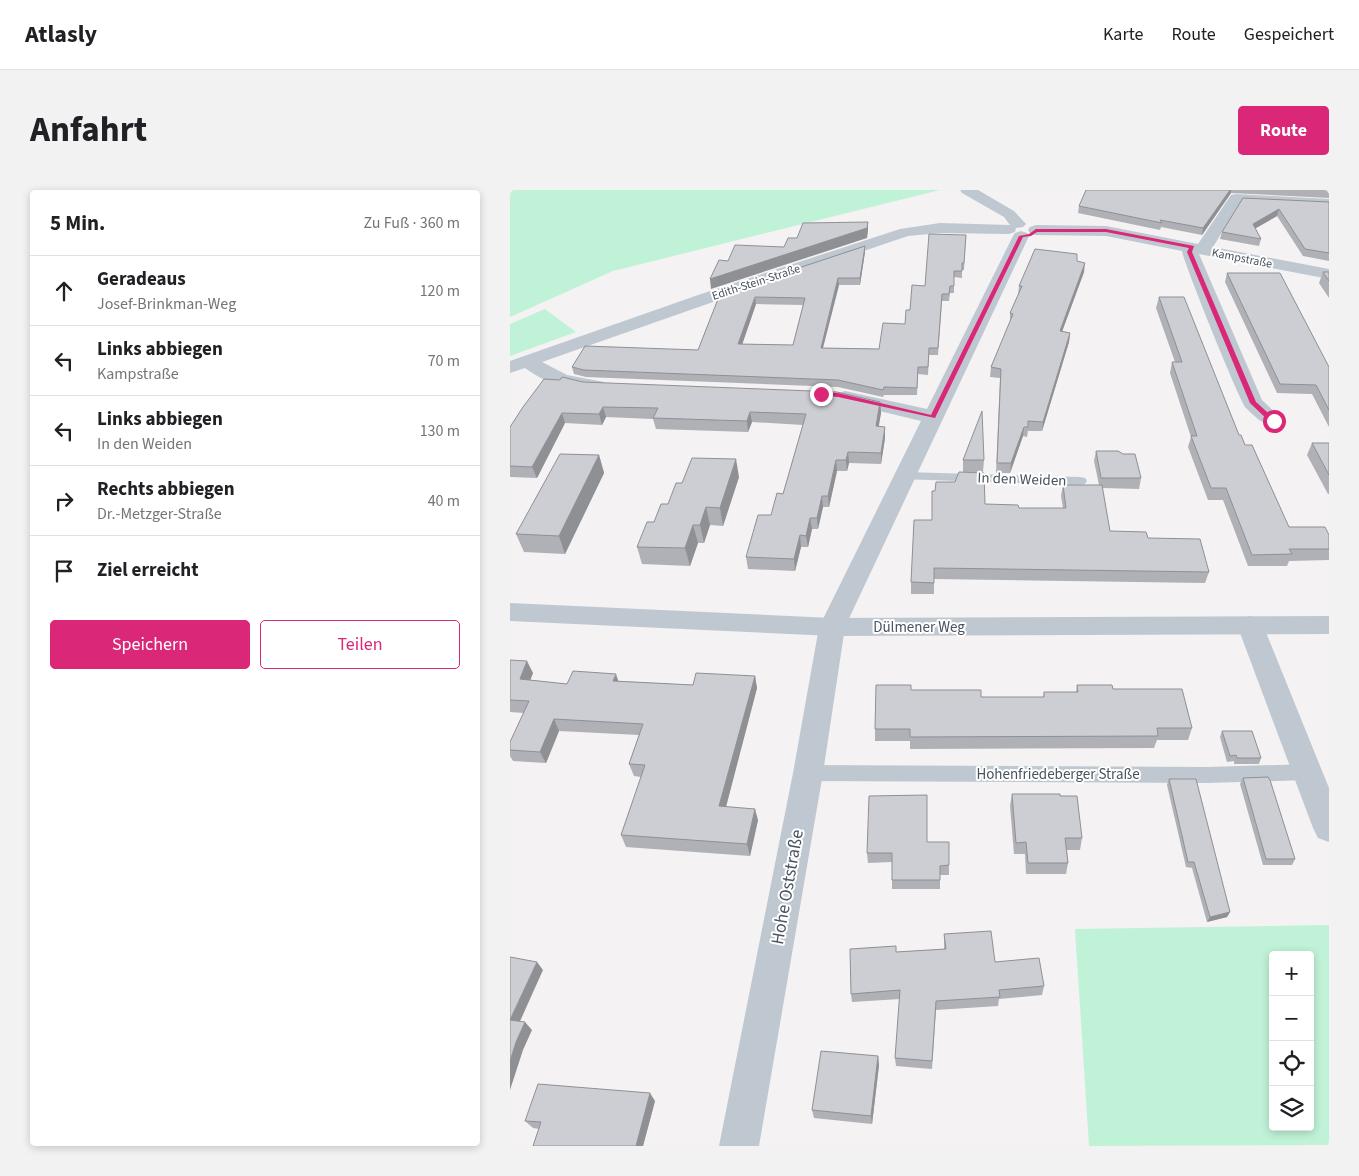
<!DOCTYPE html>
<html lang="de">
<head>
<meta charset="utf-8">
<style>
	:root { --surface:#fff; --page:#f2f2f2; --text:#202124; --muted:#757577; --line:#e0e0e0; --accent:#db2777 }
	body { margin:0; font-family:"Source Sans 3",sans-serif; background:var(--page); color:var(--text) }
	.controls { position:absolute; right:15px; bottom:15px; display:grid; overflow:hidden; border-radius:5px; box-shadow:0 2px 8px #0003 }
	.controls button { width:45px; height:45px; display:grid; place-items:center; padding:0; border:0; border-bottom:1px solid var(--line); background:var(--surface); color:var(--text); font:25px sans-serif }
	.stop { position:absolute; width:15px; height:15px; margin:-11px; border:4px solid #db2777; border-radius:50%; background:#fff }
	.stop.end { background:#db2777; border-color:#fff; box-shadow:0 1px 5px #0008 }
	.list { margin:0; padding:0; list-style:none }
	h2 { display:flex; justify-content:space-between; align-items:center; height:65px; margin:0; padding:0 20px; font-size:21px }
	h2 small { font-size:16px; font-weight:400; color:var(--muted) }
	.list li { display:grid; grid-template-columns:32px 1fr auto; gap:15px; align-items:center; box-sizing:border-box; height:70px; padding:0 20px; border-top:1px solid var(--line) }
	.list b { display:block; font-size:19px; white-space:nowrap }
	.list p { margin:0; font-size:16px; white-space:nowrap; color:var(--muted) }
	.list em { font-size:16px; font-style:normal; color:var(--muted) }
	.actions { display:flex; gap:10px; padding:15px 20px }
	.actions a { flex:1; padding:11px 0; border:1px solid var(--accent); border-radius:5px; text-align:center; font-size:18px; color:var(--accent) }
	.actions .main { background:var(--accent); color:#fff }
	.icon { flex:none; width:28px; height:28px; fill:none; stroke:currentColor; stroke-width:2; stroke-linecap:round; stroke-linejoin:round }
	.map { position:relative; flex:none; width:819px; height:956px; overflow:hidden; border-radius:5px }
	header { display:flex; align-items:center; gap:30px; box-sizing:border-box; height:70px; padding:0 25px; background:var(--surface); border-bottom:1px solid var(--line) }
	header strong { font-size:24px }
	nav { display:flex; gap:28px; margin-inline-start:auto; font-size:18px }
	.intro { display:flex; align-items:center; justify-content:space-between; box-sizing:border-box; height:120px; padding:0 30px }
	h1 { margin:0; font-size:35px }
	.button { padding:12px 22px; border-radius:5px; background:var(--accent); color:#fff; font-size:18px; font-weight:700 }
	main { display:flex; gap:30px; padding:0 30px }
	aside { flex:1; background:var(--surface); border-radius:5px; box-shadow:0 2px 8px #0003 }
	.map>svg:first-child { display:block }
</style>
</head>
<body>
<header>
<strong>Atlasly</strong>
<nav><a>Karte</a><a>Route</a><a>Gespeichert</a></nav>
</header>
<div class="intro"><h1>Anfahrt</h1><a class="button">Route</a></div>
<main>
<aside>
<h2>5 Min.<small>Zu Fuß · 360 m</small></h2>
<ul class="list">
<li><svg class="icon" aria-label="ahead" viewBox="0 0 24 24"><path d="M12 20V5M6 11l6-6 6 6"/></svg><div><b>Geradeaus</b><p>Josef-Brinkman-Weg</p></div><em>120 m</em></li>
<li><svg class="icon" aria-label="left" viewBox="0 0 24 24"><path d="M17 20v-9H6M10 6l-5 5 5 5"/></svg><div><b>Links abbiegen</b><p>Kampstraße</p></div><em>70 m</em></li>
<li><svg class="icon" aria-label="left" viewBox="0 0 24 24"><path d="M17 20v-9H6M10 6l-5 5 5 5"/></svg><div><b>Links abbiegen</b><p>In den Weiden</p></div><em>130 m</em></li>
<li><svg class="icon" aria-label="right" viewBox="0 0 24 24"><path d="M7 20v-9h11M14 6l5 5-5 5"/></svg><div><b>Rechts abbiegen</b><p>Dr.-Metzger-Straße</p></div><em>40 m</em></li>
<li><svg class="icon" aria-label="arrive" viewBox="0 0 24 24"><path d="M6 21V4h12l-3 4 3 4H6"/></svg><div><b>Ziel erreicht</b></div></li>
</ul>
<div class="actions"><a class="main">Speichern</a><a>Teilen</a></div>
</aside>
<div class="map">
<svg width="819" height="956" viewBox="0 0 819 956">
	<rect width="100%" height="100%" fill="#f4f2f2"/>
	<g fill="#c0f2d7" fill-rule="evenodd">
		<path d="M0,0H430L103,81L0,127Z"/>
		<path d="M35,119L66,142L0,166V134Z"/>
		<path d="M819,735V955L579,956L565,739ZM763,765H800V937H763Z"/>
	</g>
	<g fill="none" stroke-linecap="round" stroke-linejoin="round">
		<g fill="#bfc8d1" fill-rule="evenodd">
			<path d="M394,282L570,287L575,288L577,291L575,294L570,295L389,289L387,286L389,283Z"/>
			<path d="M798,574L805,576L808,582L805,588L798,590L698,593L298,591L291,589L288,583L291,577L298,575L698,577Z"/>
		</g>
		<g fill="#bfc8d1" fill-rule="evenodd">
			<path d="M450,0H468L504,21L516,34L513,37L506,38L505,42L499,44L430,43L398,46L203,112L32,172L57,185L94,192L97,196L94,200C69,206 35,193 15,178L0,183V171L191,104L390,39L430,33L500,35L494,27L452,3Z"/>
			<path d="M726,4L819,9V17L730,13L703,57L819,79V89L689,64L752,210L774,231L771,235C757,239 746,228 736,218C729,210 673,71 672,61L596,46L526,45L520,43L518,40L520,37L526,35L596,36L688,54L721,5Z"/>
			<path d="M511,41L517,43L519,46L335,437L313,583L249,956H209L283,583L309,437L411,231L328,211L325,207L328,203L335,201L417,219L503,46L505,43Z"/>
			<path d="M740,426L749,428L753,435L819,598V652L808,648L803,638L727,435L731,428Z"/>
		</g>
		<path fill="#bfc8d1" fill-rule="evenodd" d="M0,413L322,428L819,426V444L322,446L0,431Z"/>
	</g>
	<g fill="#afb1b6" fill-rule="evenodd">
		<path d="M576,0H819V8L721,3L692,45L651,37L650,40L568,23L569,16Z"/>
		<path d="M733,8L819,12V71L793,66L767,26L745,38L751,49L749,56L710,49L712,42Z"/>
		<path d="M456,45L454,80H452V88L444,87V103H440L439,111H432L428,165H419L418,185L408,184L407,205H374L373,207L328,197L76,187L64,184L62,177L188,160L210,104L355,56V62L350,95H329L313,158L369,159L395,134L400,120L415,96ZM246,114L293,115L283,155L232,154Z"/>
		<path d="M567,71L574,82L552,141L560,143L559,152L532,241H518L517,247L513,246L500,283H486L490,188L480,187L481,177L500,133V123L508,105L509,96Z"/>
		<path d="M813,82H819V108L809,93Z"/>
		<path d="M717,83L819,177V237L802,204L767,203L715,92Z"/>
		<path d="M649,107L729,245L735,255L779,337L819,345V370L779,371L777,376H738L713,310H698L678,257L681,247L660,183L662,172H665L646,118Z"/>
		<path d="M73,192L370,212L371,223L368,237L375,248L371,274L339,273L337,281H327L319,317H313L308,339H302L298,357H291L285,381L238,379L236,367L273,304L293,235L242,232L238,242L146,239L143,229L96,227L92,235L55,233L27,288L0,287V237Z"/>
		<path d="M802,253H819V304H818L797,265Z"/>
		<path d="M586,261L631,288L629,299L592,298L600,341L638,348L699,382L695,393L424,389V404H401V392L422,330L475,314L509,318H553L551,306L553,295H589L584,271Z"/>
		<path d="M89,265L94,283L55,364L14,362L6,344Z"/>
		<path d="M453,270H474L473,282H453Z"/>
		<path d="M229,287L213,336L200,335L194,353H188L180,376L132,374L127,357L144,332L158,314L172,293Z"/>
		<path d="M0,470L23,483L20,490L57,494L109,491L183,495L245,486L247,498L216,617L248,630L240,666L116,657L111,645L131,587L124,586L119,574L129,545L49,541L36,573L3,571L0,566V560L14,523L0,522Z"/>
		<path d="M567,495L603,499L682,538L678,550H647L644,558L400,559V551H365V539L401,500L471,507H533L534,502H566Z"/>
		<path d="M712,541L751,568L749,574H724V571L717,572L710,547Z"/>
		<path d="M733,588L785,669L782,675H753L730,594Z"/>
		<path d="M659,589L720,722L717,727L697,732L682,678L676,677L657,595Z"/>
		<path d="M502,604L550,606L572,648L570,660H557L558,673L556,684H516L515,664H504L500,616Z"/>
		<path d="M417,652L439,675V685H430V699H382V672L358,673L357,663Z"/>
		<path d="M434,744L485,772L534,796L532,805L489,809L488,816L426,820L422,879L386,876L385,868L390,809L342,812L341,804L386,762L434,759Z"/>
		<path d="M368,866L369,875L362,934L304,928L302,920Z"/>
		<path d="M145,911L133,956H23L29,939L23,938L15,931Z"/>
	</g>
	<g fill="#8f9094">
		<path d="M720,0H721V3L692,45L693,38Z"/>
		<path d="M769,19L767,26L741,41L743,34Z"/>
		<path d="M358,32V41L357,48L201,99L200,89Z"/>
		<path d="M355,56V62L350,95V88Z"/>
		<path d="M575,73L574,82L549,150L550,141Z"/>
		<path d="M328,88L329,95L311,165V158Z"/>
		<path d="M245,107L246,114L230,161L228,154Z"/>
		<path d="M560,143L559,152L532,241L533,232Z"/>
		<path d="M370,212L371,223L367,247L366,236Z"/>
		<path d="M93,217L96,227L92,235L89,224Z"/>
		<path d="M240,222L242,232L238,242L237,231Z"/>
		<path d="M52,223L55,233L27,288L22,277Z"/>
		<path d="M375,237V248L371,274V263Z"/>
		<path d="M514,237L513,246L500,283L501,273Z"/>
		<path d="M338,262L339,273L337,281L336,270Z"/>
		<path d="M89,265L94,283L55,364L49,346Z"/>
		<path d="M226,269L229,287L213,336L210,318Z"/>
		<path d="M326,270L327,281L319,317L318,306Z"/>
		<path d="M312,306L313,317L308,339L307,328Z"/>
		<path d="M196,317L200,335L194,353L190,335Z"/>
		<path d="M300,328L302,339L298,357L296,346Z"/>
		<path d="M183,335L188,353L180,376L175,358Z"/>
		<path d="M290,345L291,357L285,381L284,369Z"/>
		<path d="M17,471L23,483L16,501L10,489Z"/>
		<path d="M106,484L110,496L103,491Z"/>
		<path d="M245,486L247,498L213,628L209,616Z"/>
		<path d="M44,529L49,541L36,573L30,562Z"/>
		<path d="M245,619L248,630L240,666L237,654Z"/>
		<path d="M720,722L717,727L697,732L700,727Z"/>
		<path d="M27,772L33,780L7,838L0,830Z"/>
		<path d="M15,832L22,840L13,860L0,900V871L6,852Z"/>
		<path d="M368,866L369,875L362,934L361,926Z"/>
		<path d="M140,903L145,911L133,956H126Z"/>
	</g>
	<g fill="#ccced4" stroke="#8f9094" fill-rule="evenodd">
		<path d="M576,0H720L693,38L650,30L652,33L569,16Z"/>
		<path d="M733,8L819,12V63L795,59L769,19L743,34L751,49L712,42Z"/>
		<path d="M358,32L357,38L200,89L209,70L218,71L225,55L274,57L278,48H287L293,33Z"/>
		<path d="M419,44L456,45L454,73H452V81H444V96H440L439,104H432L428,158H419L418,177H408L407,198L374,197L373,200L328,190L74,180L62,177L75,156L188,160L210,104L355,56L350,88H328L311,158L369,159L373,133L395,134L396,120H400L402,95L415,96ZM245,107L295,108L283,155L228,154Z"/>
		<path d="M525,59L567,64V71L575,73L550,141L560,143L533,232L518,231V237H514L501,273H487L491,179L481,177L503,124L500,123L512,96H509Z"/>
		<path d="M813,82H819V91Z"/>
		<path d="M717,83H770L819,177V220L806,195L770,194Z"/>
		<path d="M649,107H674L729,245H731L735,255H742L779,337H815L819,345V359H779L782,364L742,365L716,298H701L681,246H687L662,172H672Z"/>
		<path d="M52,187L73,192L327,202L370,212L366,236L375,237L371,263L338,262L336,270H326L318,306H312L307,328H300L296,346L290,345L284,369L236,367L248,325H261L267,303L273,304L296,224L240,222L237,231L143,228L148,218L93,217L89,224L52,223L22,277L0,276V237L13,217L34,189L50,190Z"/>
		<path d="M472,221L474,270H453Z"/>
		<path d="M802,253H819V285Z"/>
		<path d="M586,261H608L613,264H625L631,288H591Z"/>
		<path d="M50,264L89,265L49,346L6,344Z"/>
		<path d="M182,268L226,269L210,318L196,317L190,335H183L175,358L127,357L137,332H144L151,314H158L166,293H172Z"/>
		<path d="M449,282L474,283L475,314L508,315L509,318H556L553,295H592L600,341L636,342L638,348L690,349L699,382L424,378V393L401,392L404,330H422V301H425L426,292H445Z"/>
		<path d="M0,470L17,471L10,489L57,494L63,481L106,484L103,491L183,495L186,483L245,486L209,616L245,619L237,654L111,645L135,575L119,574L133,534L44,529L30,562L0,560V552L19,511L0,510Z"/>
		<path d="M366,495H401V500H471V507H534V502H568L567,495H602L603,499H672L682,538H647L648,546L400,547V539H365Z"/>
		<path d="M712,541H742L751,568H727L726,565L720,566Z"/>
		<path d="M758,587L760,590L785,669H756L733,588Z"/>
		<path d="M659,589H686L720,722L700,727L684,672H678Z"/>
		<path d="M502,604H550V606H567L572,648H555L558,673H518L516,652L506,653Z"/>
		<path d="M417,605V652H439V675L430,676V690H382V663H357L359,606Z"/>
		<path d="M481,741L485,772L529,768L534,796L489,800L490,807L426,811L422,871L385,868L390,800L341,804L340,759L386,756V762L436,759L434,744Z"/>
		<path d="M0,767L27,772L0,830L15,832L6,852L0,871Z"/>
		<path d="M311,861L368,866L361,926L302,920Z"/>
		<path d="M28,894L140,903L126,956H23L31,932L15,931Z"/>
	</g>
	<path fill="#db2777" d="M526,39H596L684,56L682,62L746,212L766,230V233H761L740,213L677,62L679,58L596,42H527L521,46L513,47L425,228L328,207L309,205L311,202L328,203L421,225L509,46L519,44Z"/>
	<g text-anchor="middle" stroke-width="4" stroke-linejoin="round" paint-order="stroke">
		<g font-size="12" fill="#495360" stroke="#fff">
			<text transform="translate(732 68) rotate(11)" y="4">Kampstraße</text>
			<text transform="translate(246 92) rotate(-18)" y="4">Edith-Stein-Straße</text>
		</g>
		<g font-size="15" fill="#495360" stroke="#fff">
			<text transform="translate(512 289) rotate(2)" y="5">In den Weiden</text>
			<text x="409" y="442">Dülmener Weg</text>
			<text x="548" y="589">Hohenfriedeberger Straße</text>
		</g>
		<g font-size="18" fill="#495360" stroke="#fff">
			<text transform="translate(277 697) rotate(-80)" y="6">Hohe Oststraße</text>
		</g>
	</g>
</svg>
<div class="controls">
<button>+</button>
<button>−</button>
<button><svg class="icon" aria-label="locate" viewBox="0 0 24 24"><circle cx="12" cy="12" r="6"/><path d="M12 2v4M12 18v4M2 12h4M18 12h4"/></svg></button>
<button><svg class="icon" aria-label="layers" viewBox="0 0 24 24"><path d="M12 4l9 5-9 5-9-5zM3 14l9 5 9-5"/></svg></button>
</div>
<div class="stop" style="left:764px;top:231px"></div>
<div class="stop end" style="left:311px;top:204px"></div>
</div>
</main>
</body>
</html>
